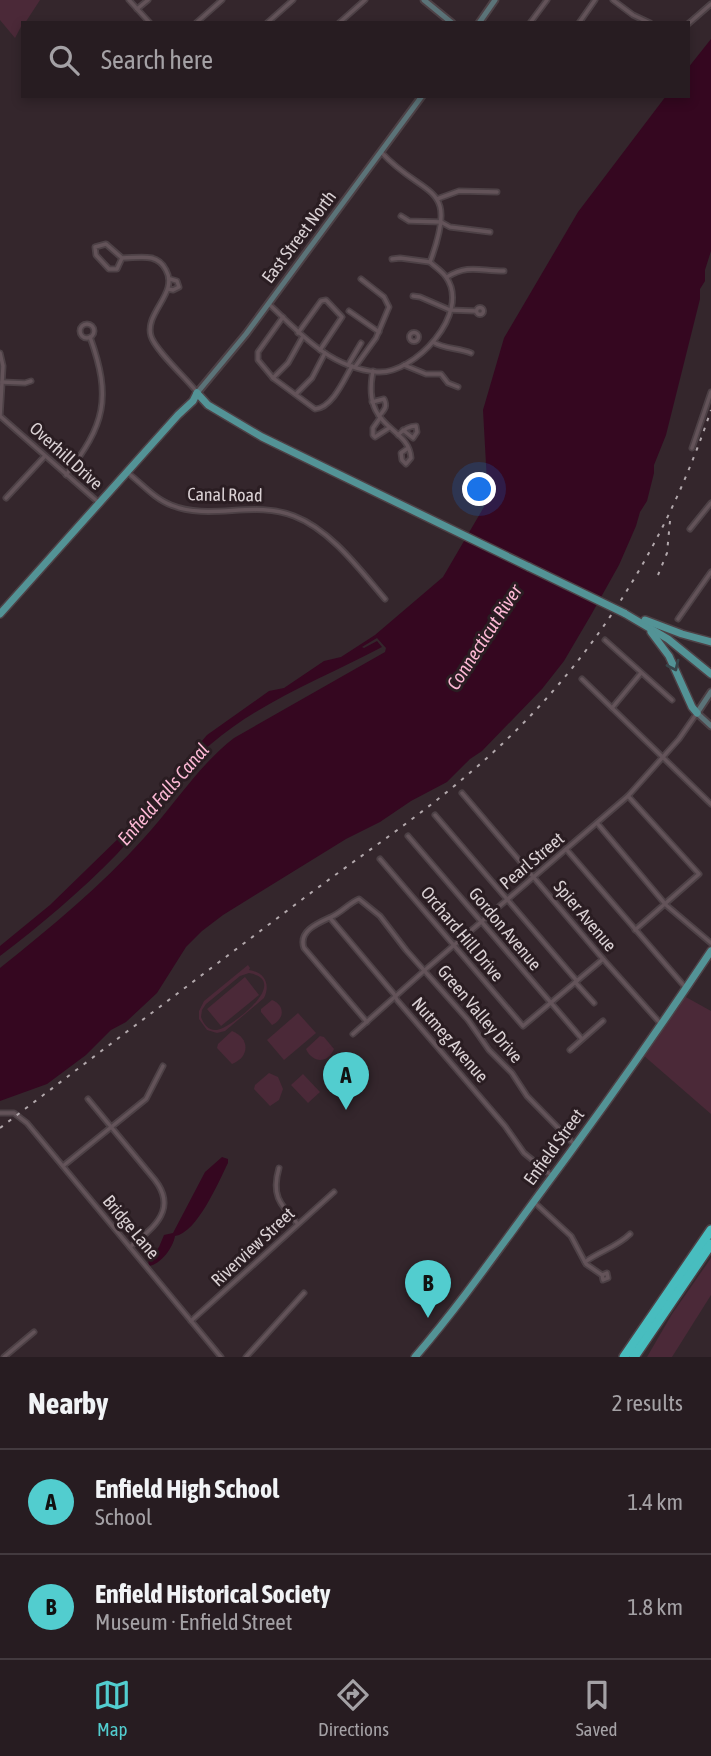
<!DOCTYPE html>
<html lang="en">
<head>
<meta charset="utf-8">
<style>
	:root { --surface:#271c21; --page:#33292e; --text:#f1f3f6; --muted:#a4a1a5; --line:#433a3f; --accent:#52cdcf }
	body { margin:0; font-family:"Asap Condensed",sans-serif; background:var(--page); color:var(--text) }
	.you { position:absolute; left:480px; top:490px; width:24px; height:24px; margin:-18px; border:5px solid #fff; border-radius:50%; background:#1a73e8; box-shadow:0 0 0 10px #1a73e833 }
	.badge { display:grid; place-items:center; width:46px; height:46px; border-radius:50%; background:var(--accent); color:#111; font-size:23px; font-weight:700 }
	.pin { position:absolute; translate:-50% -58px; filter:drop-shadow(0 2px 4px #0008) }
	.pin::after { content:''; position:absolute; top:37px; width:24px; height:21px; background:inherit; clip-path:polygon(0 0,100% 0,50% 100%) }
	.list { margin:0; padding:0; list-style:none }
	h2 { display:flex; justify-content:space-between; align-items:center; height:91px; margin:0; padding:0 28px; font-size:30px }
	h2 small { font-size:23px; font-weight:400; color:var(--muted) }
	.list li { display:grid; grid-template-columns:46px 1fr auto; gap:21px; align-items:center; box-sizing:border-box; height:105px; padding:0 28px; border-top:2px solid var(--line) }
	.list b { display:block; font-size:26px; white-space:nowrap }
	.list p { margin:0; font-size:23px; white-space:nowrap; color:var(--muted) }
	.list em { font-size:23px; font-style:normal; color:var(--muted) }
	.icon { flex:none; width:38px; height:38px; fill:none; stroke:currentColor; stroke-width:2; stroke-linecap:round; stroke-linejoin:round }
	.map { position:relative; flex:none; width:711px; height:1357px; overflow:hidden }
	.search { position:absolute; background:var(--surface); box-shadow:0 4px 10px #0003; left:21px; right:21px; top:21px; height:77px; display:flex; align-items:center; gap:18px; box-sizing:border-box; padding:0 24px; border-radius:0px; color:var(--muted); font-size:26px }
	.sheet { height:301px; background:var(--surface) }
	nav { display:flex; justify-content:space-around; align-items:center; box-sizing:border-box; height:98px; border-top:2px solid var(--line); background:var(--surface); font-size:19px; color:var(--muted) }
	nav a { display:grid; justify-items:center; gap:4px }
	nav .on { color:var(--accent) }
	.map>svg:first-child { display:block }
</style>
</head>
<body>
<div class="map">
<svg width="711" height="1357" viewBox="0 0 711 1357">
	<rect width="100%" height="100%" fill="#34262c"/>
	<g fill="#4b2938" fill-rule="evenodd">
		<path d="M0,0H40L25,23H23L15,38L0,20Z"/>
		<path d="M248,965L250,968L249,970C264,972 271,984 264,998L225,1031L217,1033L207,1030L199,1019V1011L204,1001ZM249,973C293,981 229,1029 217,1030C209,1031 204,1025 201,1017L202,1010L206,1004L240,976Z"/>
		<path d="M245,977L259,995L221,1026L207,1009Z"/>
		<path d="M684,996L711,1011V1114L643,1055Z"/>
		<path d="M272,1000C285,1005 285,1019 272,1025L261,1012V1009Z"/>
		<path d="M298,1013L316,1033L284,1060L267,1040Z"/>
		<path d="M232,1031C250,1038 250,1057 232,1064L217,1048L218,1044Z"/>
		<path d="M320,1036L324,1037L334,1049C328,1064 312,1063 306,1049Z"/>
		<path d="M269,1073L278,1077L283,1089L279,1100L270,1106L254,1089L255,1085Z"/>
		<path d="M303,1074L320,1092L308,1103L291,1085Z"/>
		<path d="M711,1258V1295L672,1357H647L672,1314Z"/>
	</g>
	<g fill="#350720">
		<path d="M711,39V251L705,270V281L700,289V299L666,435L654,465V473L647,501L640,512L636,526L619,565L591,615L564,661L542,689L482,751L470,759L447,782L411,801L380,822L346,839L223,915L202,931L186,947L157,993L126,1022L111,1030L86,1055L47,1084L0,1101V968C50,928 101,886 144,838C175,804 198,766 234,738L385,652L386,648L377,638L362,647L364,648L377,641L382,647C324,678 261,701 211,744C174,776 150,819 117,854C81,891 41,925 0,956V946L50,905L126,831L207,735L269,691L284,688L324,661L341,657L375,635L443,577L488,500L483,410L504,338L578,212L666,96H688V68Z"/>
		<path d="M222,1157L228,1159V1163C218,1183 197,1233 175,1236C173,1248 161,1264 149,1266L148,1259L159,1247L164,1235L173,1233L205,1172Z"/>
	</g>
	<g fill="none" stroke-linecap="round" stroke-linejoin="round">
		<g stroke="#4d4146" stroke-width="7">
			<g id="street">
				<path d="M129,0L150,23"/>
				<path d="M613,0L633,15L650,23"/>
				<path d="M137,9L148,0"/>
				<path d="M196,23L222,0"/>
				<path d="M267,23L293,0"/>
				<path d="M339,23L365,0"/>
				<path d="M530,23L547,0"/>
				<path d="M579,23L595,0"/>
				<path d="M688,24L711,4"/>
				<path d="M437,199L459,191L497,192"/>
				<path d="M401,216L409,221L441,222L450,227L490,232"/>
				<path d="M122,258L117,269H109L96,255L95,247L106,244L122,258C139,258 157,252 166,270C179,293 144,313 151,336C155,350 186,378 196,391"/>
				<path d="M392,259L400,258L430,262"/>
				<path d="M447,277C468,264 480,271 504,271"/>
				<path d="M168,289L173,290L179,287L177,281L170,279"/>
				<path d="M413,296L420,297L450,310L476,311"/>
				<path d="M269,304C301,335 331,368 377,372C414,375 472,313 446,277C442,271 435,267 430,262C460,181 425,200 381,152"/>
				<circle cx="480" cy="311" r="3.5"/>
				<path d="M349,311L379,332"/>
				<path d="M283,317L258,352V360L273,378L315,409C332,408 344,380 352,366"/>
				<circle cx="87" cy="331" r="7"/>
				<circle cx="414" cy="337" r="4.5"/>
				<path d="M298,333L321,301L326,300L342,317L320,350"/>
				<path d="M433,342C444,349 459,348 471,353"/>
				<path d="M0,353L3,366L0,416L98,502"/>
				<path d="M348,365L361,343"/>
				<path d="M404,365L426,374H441L448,383L458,387"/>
				<path d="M355,367L376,338L389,307L384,297L361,279"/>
				<path d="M373,371C361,431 409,425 411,458L406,464L402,460L401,453L408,448"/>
				<path d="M273,378L288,363L302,338"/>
				<path d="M2,382L25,383L31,381"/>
				<path d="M296,394L312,378L325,353"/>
				<path d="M372,402L384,399C388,407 384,410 379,416"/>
				<path d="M380,418L373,428V435L375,437L389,428"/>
				<path d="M398,435C403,430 408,426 416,426L417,432L413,438L403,430"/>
				<path d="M692,448L711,392"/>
				<path d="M128,473C142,484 155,499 171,505C210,521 254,500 294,516C331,530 360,570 385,599"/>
				<path d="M66,475C105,425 112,398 90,337"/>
				<path d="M6,498L45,456"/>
				<path d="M690,529L711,503"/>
				<path d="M678,619L711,572"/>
				<path d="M605,640L672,700"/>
				<path d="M582,679L711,804"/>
				<path d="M612,708L641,673"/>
				<path d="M462,793L603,959L661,1024"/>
				<path d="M628,796L699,874L635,930"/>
				<path d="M435,815L577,981"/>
				<path d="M597,823L666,905L711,943"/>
				<path d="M408,836L582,1039"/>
				<path d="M566,849L686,988"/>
				<path d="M380,859L523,1026L603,959"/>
				<path d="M330,918L394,994L397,1000L505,1126L524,1153L551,1175"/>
				<path d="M575,982L594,1003"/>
				<path d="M367,1022L304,948C298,931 318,923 331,917C341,913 349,903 359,899L380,916L406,950L468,1020L489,1050L512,1073L527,1096L575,1145"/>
				<path d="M353,1034L425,970L628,796L679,739L697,713"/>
				<path d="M570,1050L603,1021"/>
				<path d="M88,1099L155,1180C178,1210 153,1228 130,1247"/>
				<path d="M0,1113H14L27,1123L221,1357"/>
				<path d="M63,1166L146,1099L163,1066"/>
				<path d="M279,1168C271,1196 280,1204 298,1224"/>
				<path d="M534,1202L571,1236L586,1264L602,1275L603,1280L608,1278L607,1273L602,1275"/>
				<path d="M585,1262C600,1251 617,1247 630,1234"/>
				<path d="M191,1321L334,1192"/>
				<path d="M4,1357L34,1332"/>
				<path d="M246,1357L304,1293"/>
			</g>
		</g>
		<g stroke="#4d4146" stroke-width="9">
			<g id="secondary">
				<path d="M424,0L452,23"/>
				<path d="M479,23L495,0"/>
				<path d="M197,393L246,334L422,96"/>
				<path d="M711,692L697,713L711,726"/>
			</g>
		</g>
		<g stroke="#4d4146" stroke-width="10">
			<g id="primary">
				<path d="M197,393L208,405L262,437L529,567"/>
				<path d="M624,613L668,639L711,674"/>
				<path d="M0,614L178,415L193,401L197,393"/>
				<path d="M645,620L682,634L711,642"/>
				<path d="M651,632L669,656L692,707L697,713"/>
				<path d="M415,1357C458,1307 496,1253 535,1200C596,1118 655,1035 711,951"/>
			</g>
		</g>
		<g stroke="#4d4146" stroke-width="12">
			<g id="highway">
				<path d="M624,1357L711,1230"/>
				<path d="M634,1357L711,1244"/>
			</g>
		</g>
		<use href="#street" stroke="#635359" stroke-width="3.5"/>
		<use href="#secondary" stroke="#5b7378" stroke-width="5"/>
		<use href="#primary" stroke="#539396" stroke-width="7"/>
		<use href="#highway" stroke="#48bdbf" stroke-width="9"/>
		<g stroke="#b2a8ac" stroke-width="2" stroke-dasharray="3.5 7" stroke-linecap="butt">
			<path d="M658,575L667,553L670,521"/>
			<path d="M0,1128C101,1051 202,975 304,898C360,856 419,817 472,771C585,675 664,551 711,410"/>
		</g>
		<g stroke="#4d4146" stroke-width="10" stroke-linecap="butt">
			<path id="primary-bridge" d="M529,567L624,613"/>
		</g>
		<use href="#primary-bridge" stroke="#539396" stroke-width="7"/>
	</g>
	<defs><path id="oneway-chevron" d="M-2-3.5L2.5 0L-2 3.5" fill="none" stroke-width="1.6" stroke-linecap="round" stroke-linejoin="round" transform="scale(1.75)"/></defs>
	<use stroke="#38464b" href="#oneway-chevron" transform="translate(674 666) rotate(65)"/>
	<g text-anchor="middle" stroke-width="6" stroke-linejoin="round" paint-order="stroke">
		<g font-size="18" fill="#dad1d4" stroke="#2a1d22">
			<text transform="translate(299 237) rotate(-53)" y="6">East Street North</text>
			<text transform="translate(66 456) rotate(42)" y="6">Overhill Drive</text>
			<text transform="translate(225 495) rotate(1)" y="6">Canal Road</text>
			<text transform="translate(532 861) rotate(-40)" y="6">Pearl Street</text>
			<text transform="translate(585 916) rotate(50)" y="6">Spier Avenue</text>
			<text transform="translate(505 929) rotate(50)" y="6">Gordon Avenue</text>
			<text transform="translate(462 934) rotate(50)" y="6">Orchard Hill Drive</text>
			<text transform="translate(480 1014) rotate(50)" y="6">Green Valley Drive</text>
			<text transform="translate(450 1040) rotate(49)" y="6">Nutmeg Avenue</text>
			<text transform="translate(554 1147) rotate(-54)" y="6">Enfield Street</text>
			<text transform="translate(131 1227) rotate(50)" y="6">Bridge Lane</text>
			<text transform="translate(253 1247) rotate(-43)" y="6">Riverview Street</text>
		</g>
		<g font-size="19" font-style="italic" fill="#fdb8d5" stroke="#2a1d22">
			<text transform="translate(484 637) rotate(-57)" y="7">Connecticut River</text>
			<text transform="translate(163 794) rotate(-49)" y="7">Enfield Falls Canal</text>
		</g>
	</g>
</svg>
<div class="you"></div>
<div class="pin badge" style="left:346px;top:1110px">A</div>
<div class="pin badge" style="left:428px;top:1318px">B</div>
<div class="search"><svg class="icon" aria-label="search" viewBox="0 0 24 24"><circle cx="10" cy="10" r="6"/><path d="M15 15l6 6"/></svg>Search here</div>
</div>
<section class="sheet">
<h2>Nearby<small>2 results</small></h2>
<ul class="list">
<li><span class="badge">A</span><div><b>Enfield High School</b><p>School</p></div><em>1.4 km</em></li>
<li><span class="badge">B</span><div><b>Enfield Historical Society</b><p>Museum · Enfield Street</p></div><em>1.8 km</em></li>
</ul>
</section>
<nav>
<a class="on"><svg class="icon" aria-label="map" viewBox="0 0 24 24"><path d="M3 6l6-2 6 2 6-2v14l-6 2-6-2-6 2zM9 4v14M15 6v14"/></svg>Map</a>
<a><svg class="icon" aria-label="directions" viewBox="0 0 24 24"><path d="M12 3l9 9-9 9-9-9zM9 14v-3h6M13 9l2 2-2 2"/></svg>Directions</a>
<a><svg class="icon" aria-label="saved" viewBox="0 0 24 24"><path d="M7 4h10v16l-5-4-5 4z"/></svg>Saved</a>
</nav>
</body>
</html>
